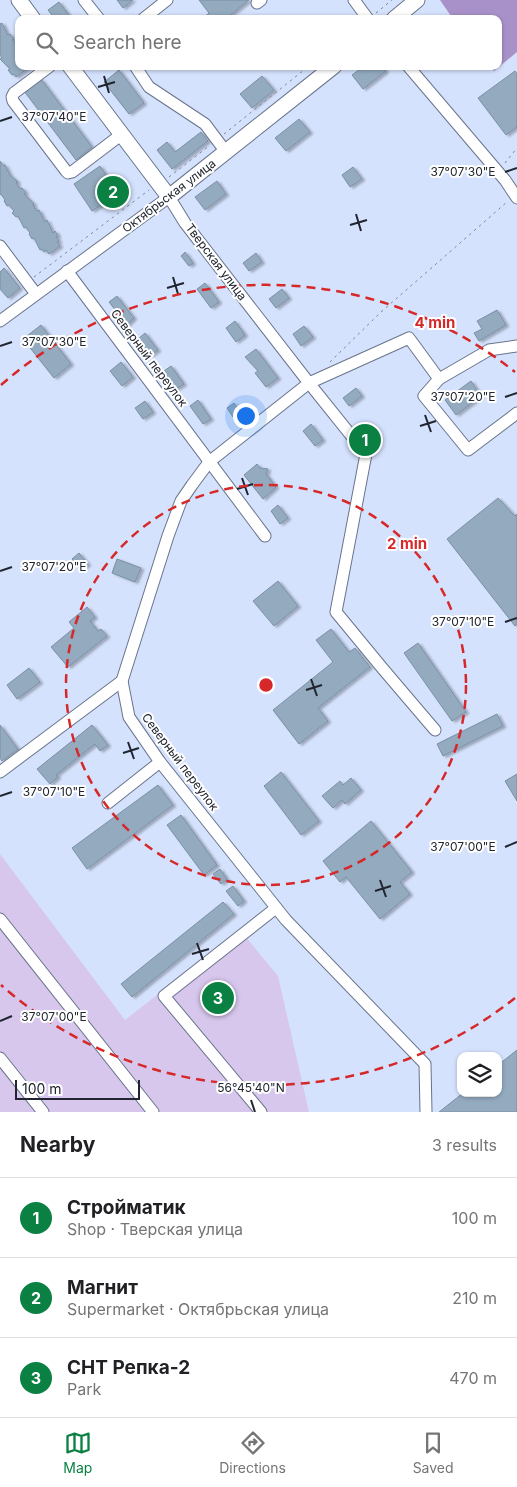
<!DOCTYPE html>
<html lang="en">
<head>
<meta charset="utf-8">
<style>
	:root { --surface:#fff; --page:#f6f6f6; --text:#202124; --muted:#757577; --line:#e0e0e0; --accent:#0b8043 }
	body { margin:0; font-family:Inter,sans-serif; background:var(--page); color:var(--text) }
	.controls { position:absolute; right:15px; bottom:15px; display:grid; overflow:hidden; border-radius:10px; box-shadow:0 1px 4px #0004 }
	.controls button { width:45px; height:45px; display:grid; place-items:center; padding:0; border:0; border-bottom:1px solid var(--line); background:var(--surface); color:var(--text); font:25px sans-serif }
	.scale { position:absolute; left:15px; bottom:12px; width:125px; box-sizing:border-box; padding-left:5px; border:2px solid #20252f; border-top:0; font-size:14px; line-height:18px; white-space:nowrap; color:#20252f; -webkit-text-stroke:4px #fff; paint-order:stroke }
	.you { position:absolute; left:245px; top:415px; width:18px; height:18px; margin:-12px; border:4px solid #fff; border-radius:50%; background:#1a73e8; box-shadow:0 0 0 8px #1a73e833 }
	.badge { display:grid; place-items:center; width:32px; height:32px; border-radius:50%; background:var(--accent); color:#fff; font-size:16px; font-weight:700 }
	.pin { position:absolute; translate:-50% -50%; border:2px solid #fff; box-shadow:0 1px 5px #0006 }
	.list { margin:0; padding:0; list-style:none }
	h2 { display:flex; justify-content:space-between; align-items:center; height:65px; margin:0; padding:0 20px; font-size:21px }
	h2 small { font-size:16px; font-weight:400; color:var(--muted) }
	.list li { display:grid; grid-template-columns:32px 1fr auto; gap:15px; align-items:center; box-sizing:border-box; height:80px; padding:0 20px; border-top:1px solid var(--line) }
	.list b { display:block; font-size:19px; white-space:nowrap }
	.list p { margin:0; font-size:16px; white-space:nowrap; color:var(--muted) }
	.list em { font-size:16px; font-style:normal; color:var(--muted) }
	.icon { flex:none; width:28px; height:28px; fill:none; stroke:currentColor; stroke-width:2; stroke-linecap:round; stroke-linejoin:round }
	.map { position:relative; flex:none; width:517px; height:1112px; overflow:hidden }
	.search { position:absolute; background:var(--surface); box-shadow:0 1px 4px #0004; left:15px; right:15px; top:15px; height:55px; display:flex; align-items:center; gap:12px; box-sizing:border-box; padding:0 18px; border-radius:10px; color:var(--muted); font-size:19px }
	.sheet { height:305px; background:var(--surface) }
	nav { display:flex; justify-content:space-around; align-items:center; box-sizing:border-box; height:70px; border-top:1px solid var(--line); background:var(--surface); font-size:14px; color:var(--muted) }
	nav a { display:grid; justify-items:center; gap:2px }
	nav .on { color:var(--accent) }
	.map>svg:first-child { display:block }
</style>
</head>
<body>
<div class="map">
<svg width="517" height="1112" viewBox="0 0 517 1112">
	<defs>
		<filter id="shadow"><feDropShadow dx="3" dy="1.5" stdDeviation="1" flood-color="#0004"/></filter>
	</defs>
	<rect width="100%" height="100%" fill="#d5e2fd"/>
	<path fill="#d7c7ed" d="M0,854L125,1020L240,930L278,976L309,1112H0Z"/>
	<path fill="#a891c8" d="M440,0H517V52L494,71L488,66H498V19H453Z"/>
	<g fill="#93aabf" stroke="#7a90a4" filter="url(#shadow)">
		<path d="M117,0H133L123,8Z"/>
		<path d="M199,0H249L226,19H202L209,13Z"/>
		<path d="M59,2L72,19H55L48,10Z"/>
		<path d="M2,23L8,35L10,34L14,39L12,40L17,46L19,45V66H31L16,77L14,74L12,75L8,70L10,69L0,59L2,58L0,55V24Z"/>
		<path d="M364,66H382L386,71L363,89L352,75Z"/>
		<path d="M119,70L144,103L129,114L104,82Z"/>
		<path d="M515,71L517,74V127L506,135L478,98Z"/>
		<path d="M262,76L274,90L252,108L240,94Z"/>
		<path d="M41,79L92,147L76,160L24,91Z"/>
		<path d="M299,119L310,132L286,151L275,138Z"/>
		<path d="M201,132L208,141L172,169L157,150L167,142L175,152Z"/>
		<path d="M0,161L4,166L5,165L10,175L18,182L16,183L20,189L22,188L26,193L24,194L34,204L33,205L37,211L39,210L45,222L47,220L53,233L55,231L58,236L56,237L59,241L57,242L60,246L49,254L46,250L44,252L42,249L40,250L34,238L32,239L29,234L30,233L26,227L24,228L18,216L16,217L12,213L14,211L9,205L7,206L4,201L5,200L1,194L0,195Z"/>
		<path d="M100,166L118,193L92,211L74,184Z"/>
		<path d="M353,167L362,179L350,187L342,175Z"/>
		<path d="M217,181L226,194L205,210L195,197Z"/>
		<path d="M185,252L193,263L189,266L181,256Z"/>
		<path d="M256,253L262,262L249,271L243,263Z"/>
		<path d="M4,268L20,288L8,298L0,289V272Z"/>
		<path d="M205,283L219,302L211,308L197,289Z"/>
		<path d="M282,289L289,298L276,308L269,299Z"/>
		<path d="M117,296L134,318L127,325L109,302Z"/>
		<path d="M497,310L506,325L479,341L474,333L482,329L477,321Z"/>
		<path d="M235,321L245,335L236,342L226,328Z"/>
		<path d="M41,325L71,364L54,378L23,339Z"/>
		<path d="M304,326L313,337L301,346L293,334Z"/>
		<path d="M145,333L158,350L151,355L138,339Z"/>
		<path d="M256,349L278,378L266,387L255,373L258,371L245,357Z"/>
		<path d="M121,362L133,377L122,386L110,371Z"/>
		<path d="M171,366L184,384L176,389L164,371Z"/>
		<path d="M471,381L481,396L456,415L445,400Z"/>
		<path d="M356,388L362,396L349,406L343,398Z"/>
		<path d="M198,400L211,419L203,424L190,406Z"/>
		<path d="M145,401L153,412L143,419L135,408Z"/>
		<path d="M234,403L240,412L233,417L227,408Z"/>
		<path d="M311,424L323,440L315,446L303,431Z"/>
		<path d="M367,428L378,442L369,449L358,435Z"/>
		<path d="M257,464L260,468L268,469L266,474L276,487L263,499L244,475Z"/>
		<path d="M498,498L515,516L517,514V624L515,626L447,539Z"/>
		<path d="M278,505L288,518L280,524L271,511Z"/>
		<path d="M79,553L88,564L81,570L72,559Z"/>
		<path d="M117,559L141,568L135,582L112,573Z"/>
		<path d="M278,581L298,606L274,626L253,601Z"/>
		<path d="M87,607L95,617L90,621L98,631L101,629L107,636L68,667L51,647L74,628L69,622Z"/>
		<path d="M331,629L349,652L355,648L370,667L318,708L328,721L299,744L273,710L333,662L316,640Z"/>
		<path d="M418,643L466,712L452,721L404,653Z"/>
		<path d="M29,668L40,682L17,699L7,685Z"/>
		<path d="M497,714L503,726L443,756L437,744Z"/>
		<path d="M0,725L18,749L2,761L0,758Z"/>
		<path d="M92,725L108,745L100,751L95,744L56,775L58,777L50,784L37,769Z"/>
		<path d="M281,772L319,821L301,835L264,786Z"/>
		<path d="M517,774V801L505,781Z"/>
		<path d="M351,778L361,790L345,804L342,800L333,808L322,796L340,781L343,785Z"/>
		<path d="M158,785L173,805L87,869L72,848Z"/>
		<path d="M181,815L217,865L204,875L167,825Z"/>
		<path d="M371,821L412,872L400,882L410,894L380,919L346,877L340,882L323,861Z"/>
		<path d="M220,869L227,879L221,884L213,874Z"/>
		<path d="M233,886L244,901L238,906L226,891Z"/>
		<path d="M223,902L234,914L132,997L121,984Z"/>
		<path d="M517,1050V1112H439L463,1093H498V1065Z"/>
	</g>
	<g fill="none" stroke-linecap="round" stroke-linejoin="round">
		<g stroke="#69748c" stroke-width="13">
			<g id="minor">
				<path d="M84,0L99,19"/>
				<path d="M354,0L368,19"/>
				<path d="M257,3L261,0"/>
				<path d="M143,19L167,0"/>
				<path d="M50,66L14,93L12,97L13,101L66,171L68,173L72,172L122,134"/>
				<path d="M135,66L149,87L205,124L226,152"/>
				<path d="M408,66L505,180L517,198"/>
				<path d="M0,246L36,294"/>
				<path d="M67,271L265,536"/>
				<path d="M0,321L169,197L185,223L309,383L366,454L336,612L383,669L435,730"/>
				<path d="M517,346L489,350L439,379L424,396L468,450L517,413"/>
				<path d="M0,772L122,681"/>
				<path d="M108,803L160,762"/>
				<path d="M0,919L153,1112"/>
				<path d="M0,1058L43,1112"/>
				<path d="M261,1112L164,996L276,908"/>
				<path d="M426,1112L425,1064L286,920L160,762L129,717L122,681L168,536L181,501L192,485L209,462L309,383L409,338L439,379"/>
			</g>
		</g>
		<g stroke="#69748c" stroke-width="17">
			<g id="major">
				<path d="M19,0L33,19"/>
				<path d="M394,19L417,0"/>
				<path d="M70,66L169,197L334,66"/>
			</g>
		</g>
		<g stroke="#7d8699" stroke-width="1" stroke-dasharray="2.5 4" stroke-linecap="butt">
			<path d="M376,13L392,0"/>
			<path d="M224,134L309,66"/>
			<path d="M505,163L517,148"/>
			<path d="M169,177L209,146"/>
			<path d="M34,277L149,190"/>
			<path d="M330,362L381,312L507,202"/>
		</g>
		<use href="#minor" stroke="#fff" stroke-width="11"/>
		<use href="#major" stroke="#fff" stroke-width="15"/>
	</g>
	<path fill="none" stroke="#20252f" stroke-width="2" d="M104,76L109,93M98,87L115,82M0,121L12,117M505,172L517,168M356,214L361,231M350,225L367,220M173,277L178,294M167,288L184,283M0,346L12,342M505,397L517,393M425,415L431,432M420,426L436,421M242,478L248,495M237,489L253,484M0,571L12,567M505,622L517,618M311,679L317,696M306,690L322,685M128,742L134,759M123,753L139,748M0,796L12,792M505,847L517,842M380,880L386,897M375,891L391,886M197,943L203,960M192,954L209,949M0,1021L12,1016M251,1100L255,1112"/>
	<g fill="none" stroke="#d62828" stroke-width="2.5" stroke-dasharray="9 6">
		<circle cx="266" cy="685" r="200"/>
		<path d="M515 998A400 400 0 0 1 1 985M1 385A400 400 0 0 1 515 372"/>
	</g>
	<g text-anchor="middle" stroke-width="4" stroke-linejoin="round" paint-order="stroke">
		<g font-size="12" fill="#20252f" stroke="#fff">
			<text transform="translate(169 196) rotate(-37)" y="4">Октябрьская улица</text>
			<text transform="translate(216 262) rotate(53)" y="4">Тверская улица</text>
			<text transform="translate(149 358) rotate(53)" y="4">Северный переулок</text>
			<text transform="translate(180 762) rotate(53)" y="4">Северный переулок</text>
		</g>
	</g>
	<g font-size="12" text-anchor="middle" fill="#20252f" stroke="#fff" stroke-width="4" stroke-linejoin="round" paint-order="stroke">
		<text x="54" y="121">37°07'40"E</text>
		<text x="463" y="176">37°07'30"E</text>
		<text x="54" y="346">37°07'30"E</text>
		<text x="463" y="401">37°07'20"E</text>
		<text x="54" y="571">37°07'20"E</text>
		<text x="463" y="626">37°07'10"E</text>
		<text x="54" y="796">37°07'10"E</text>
		<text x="463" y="851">37°07'00"E</text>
		<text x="54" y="1021">37°07'00"E</text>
		<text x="251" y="1092">56°45'40"N</text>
	</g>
	<circle cx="266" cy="685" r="8" fill="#d62828" stroke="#fff" stroke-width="2.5"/>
	<g font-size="15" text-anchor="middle" font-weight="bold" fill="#d62828" stroke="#fff" stroke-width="4" stroke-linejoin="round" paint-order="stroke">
		<text x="435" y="328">4 min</text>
		<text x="407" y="549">2 min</text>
	</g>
</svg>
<div class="controls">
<button><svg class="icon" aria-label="layers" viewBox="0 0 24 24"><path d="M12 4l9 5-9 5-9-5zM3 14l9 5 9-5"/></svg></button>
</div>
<div class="scale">100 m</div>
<div class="you"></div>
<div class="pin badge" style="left:365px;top:440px">1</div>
<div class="pin badge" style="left:113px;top:192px">2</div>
<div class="pin badge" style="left:218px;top:998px">3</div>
<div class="search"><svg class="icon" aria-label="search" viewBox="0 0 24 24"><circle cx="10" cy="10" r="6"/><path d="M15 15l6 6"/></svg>Search here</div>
</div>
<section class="sheet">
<h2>Nearby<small>3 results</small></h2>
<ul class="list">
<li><span class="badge">1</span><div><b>Стройматик</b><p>Shop · Тверская улица</p></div><em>100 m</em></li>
<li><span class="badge">2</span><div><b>Магнит</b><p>Supermarket · Октябрьская улица</p></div><em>210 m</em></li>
<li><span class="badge">3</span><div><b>СНТ Репка-2</b><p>Park</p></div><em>470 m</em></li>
</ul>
</section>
<nav>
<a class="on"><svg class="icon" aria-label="map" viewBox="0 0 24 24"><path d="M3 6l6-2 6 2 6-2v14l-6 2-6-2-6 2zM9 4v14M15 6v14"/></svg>Map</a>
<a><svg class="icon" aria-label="directions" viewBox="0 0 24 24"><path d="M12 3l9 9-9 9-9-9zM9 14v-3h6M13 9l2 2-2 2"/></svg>Directions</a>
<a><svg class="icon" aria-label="saved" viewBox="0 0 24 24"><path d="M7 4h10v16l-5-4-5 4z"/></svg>Saved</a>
</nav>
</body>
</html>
